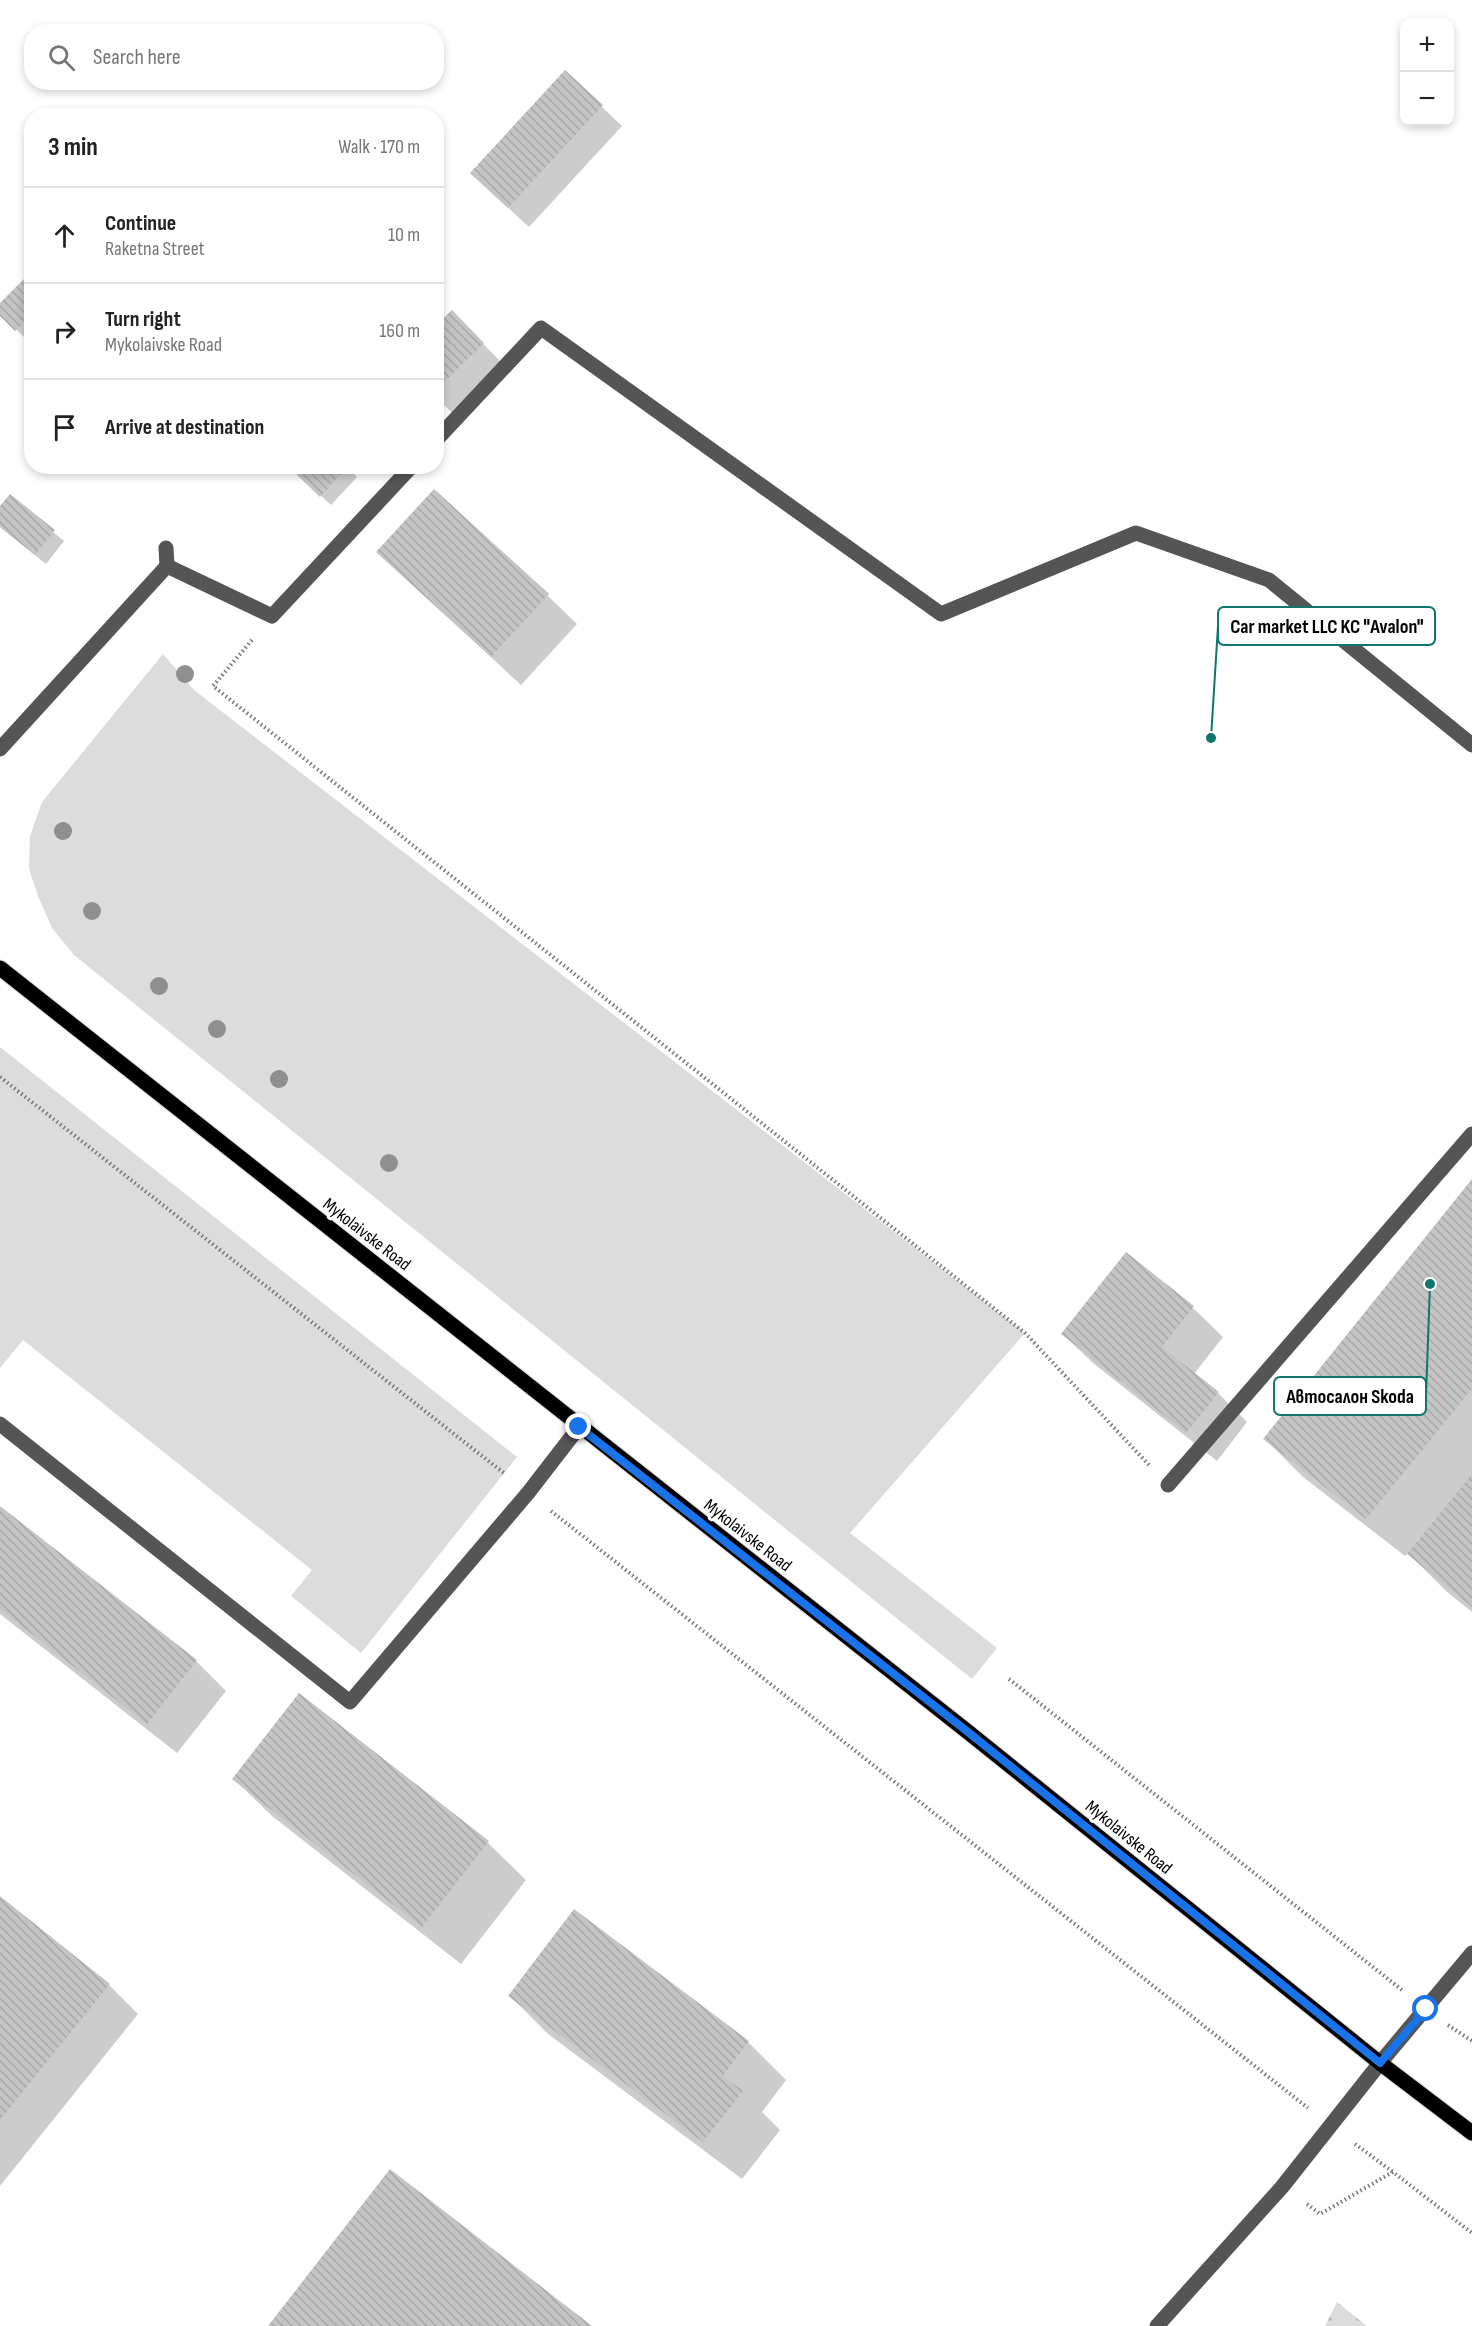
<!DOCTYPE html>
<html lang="en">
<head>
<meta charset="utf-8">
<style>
	:root { --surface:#fff; --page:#f6f6f6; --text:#222; --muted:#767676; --line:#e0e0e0 }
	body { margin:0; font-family:"Sofia Sans Condensed",sans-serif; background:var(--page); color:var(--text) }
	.controls { position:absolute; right:18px; top:18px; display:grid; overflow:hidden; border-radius:12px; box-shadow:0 3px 9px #0003 }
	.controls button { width:54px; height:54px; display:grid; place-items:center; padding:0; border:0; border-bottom:2px solid var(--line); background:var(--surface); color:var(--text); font:30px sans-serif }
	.stop { position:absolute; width:18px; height:18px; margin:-14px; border:4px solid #1a73e8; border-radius:50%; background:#fff }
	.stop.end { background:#1a73e8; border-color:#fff; box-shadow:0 2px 6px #0008 }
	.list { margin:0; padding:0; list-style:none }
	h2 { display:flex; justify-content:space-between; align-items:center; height:78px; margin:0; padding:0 24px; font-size:26px }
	h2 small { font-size:20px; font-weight:400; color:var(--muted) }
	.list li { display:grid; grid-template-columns:39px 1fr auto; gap:18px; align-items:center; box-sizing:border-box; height:96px; padding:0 24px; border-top:2px solid var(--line) }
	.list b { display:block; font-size:22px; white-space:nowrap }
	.list p { margin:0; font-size:20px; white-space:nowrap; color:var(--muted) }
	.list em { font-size:20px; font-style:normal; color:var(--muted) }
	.icon { flex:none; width:33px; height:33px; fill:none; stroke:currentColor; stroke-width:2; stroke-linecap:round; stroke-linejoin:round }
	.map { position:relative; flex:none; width:1472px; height:2326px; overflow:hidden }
	.search { position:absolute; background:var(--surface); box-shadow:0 3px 9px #0003; left:24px; top:24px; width:420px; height:66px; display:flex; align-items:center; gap:15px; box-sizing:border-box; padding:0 21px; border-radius:24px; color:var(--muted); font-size:22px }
	.panel { position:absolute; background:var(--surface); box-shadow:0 3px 9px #0003; left:24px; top:108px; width:420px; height:366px; border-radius:24px }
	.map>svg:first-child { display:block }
</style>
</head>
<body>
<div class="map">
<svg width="1472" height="2326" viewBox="0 0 1472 2326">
	<defs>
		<pattern id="forest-firs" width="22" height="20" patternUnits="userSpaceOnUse" patternTransform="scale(1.5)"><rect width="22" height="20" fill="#dcdcdc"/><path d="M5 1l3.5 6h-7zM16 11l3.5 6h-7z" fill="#bbb"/></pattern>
		<pattern id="building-back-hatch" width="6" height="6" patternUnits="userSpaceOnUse" patternTransform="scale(1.5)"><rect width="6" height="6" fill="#c4c4c4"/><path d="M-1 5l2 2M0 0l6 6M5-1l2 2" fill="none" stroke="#a7a7a7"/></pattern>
	</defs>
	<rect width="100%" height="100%" fill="#fff"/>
	<g fill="#dcdcdc">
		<path d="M163,654L194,690L1025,1333L850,1533L997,1648L972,1679L74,955L52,928L38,896L29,869L30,836L42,802Z"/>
		<path d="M0,1047L517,1457L361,1653L291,1596L312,1570L23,1340L0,1368Z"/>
	</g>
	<path fill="url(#forest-firs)" d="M1337,2302L1367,2326H1325Z"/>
	<g fill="#0003">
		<path d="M565,72L622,126L529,227L492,193Z"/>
		<path d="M32,280V334L26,339L0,314V305Z"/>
		<path d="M452,312L503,364L452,413L436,397V327Z"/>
		<path d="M347,466L357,477L331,505L309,485Z"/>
		<path d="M10,496L64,541L46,564L0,527V508Z"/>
		<path d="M378,552L547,595L577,624L521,685Z"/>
		<path d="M1472,1181V1612L1447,1592L1408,1553L1405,1556L1303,1477L1265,1439Z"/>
		<path d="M1126,1254L1193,1308L1223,1337L1194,1374L1218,1393L1247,1422L1217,1461L1093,1363L1063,1334Z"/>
		<path d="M0,1508L196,1661L226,1691L177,1753L0,1614Z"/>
		<path d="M299,1696L488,1843L526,1880L461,1964L272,1816L234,1779Z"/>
		<path d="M0,1897L109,1985L138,2014L0,2186Z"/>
		<path d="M574,1911L748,2042L786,2080L762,2112L780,2130L742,2179L548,2034L510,1996Z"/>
	</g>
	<g fill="url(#building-back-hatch)">
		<path d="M565,70L603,105L508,208L470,173Z"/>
		<path d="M28,275L32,278V315L15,331L0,316V303Z"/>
		<path d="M452,310L484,343L436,390V325Z"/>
		<path d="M305,466H348L320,497L297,475Z"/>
		<path d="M434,489L549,594L491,657L376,552Z"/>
		<path d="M10,494L55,530L35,555L0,527V506Z"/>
		<path d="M1472,1179V1389L1366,1519L1263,1439Z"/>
		<path d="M1126,1252L1194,1306L1162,1347L1219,1392L1186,1433L1061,1334Z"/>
		<path d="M1472,1474V1607L1407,1554Z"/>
		<path d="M0,1506L197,1660L147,1724L0,1609Z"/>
		<path d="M299,1693L489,1841L422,1927L232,1779Z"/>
		<path d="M0,1896L110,1984L0,2120Z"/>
		<path d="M574,1909L749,2041L723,2076L743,2091L703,2142L508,1996Z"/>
		<path d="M390,2169L592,2326H268Z"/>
	</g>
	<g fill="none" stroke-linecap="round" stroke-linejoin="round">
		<g stroke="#dbdbdb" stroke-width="17">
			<path id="major" d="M0,968L968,1732L1380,2063L1472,2133"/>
		</g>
		<g stroke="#777" stroke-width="4" stroke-dasharray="1.5 3" stroke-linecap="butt">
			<path d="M252,640L213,686L1025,1333L1149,1465"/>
			<path d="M0,1077L505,1474"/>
			<path d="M551,1511L1308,2108"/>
			<path d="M1009,1679L1402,1990"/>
			<path d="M1448,2025L1472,2041"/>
			<path d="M1355,2144L1393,2172"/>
			<path d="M1307,2204L1320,2214L1393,2172L1472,2233"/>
		</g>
		<g stroke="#555" stroke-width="15">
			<path d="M436,440L541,328L941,614L1136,533L1269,580L1472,745"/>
			<path d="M166,548L167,566"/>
			<path d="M0,749L167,566L272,616L412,466"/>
			<path d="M0,1424L350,1702L528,1493L579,1427"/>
			<path d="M1168,1485L1472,1134"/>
			<path d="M1157,2326L1282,2187L1380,2063L1472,1953"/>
		</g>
		<use href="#major" stroke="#000" stroke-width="15"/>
	</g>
	<g fill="#8f8f8f">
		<circle cx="185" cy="674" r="9"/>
		<circle cx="63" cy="831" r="9"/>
		<circle cx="92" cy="911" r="9"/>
		<circle cx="159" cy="986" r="9"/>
		<circle cx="217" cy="1029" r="9"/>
		<circle cx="279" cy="1079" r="9"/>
		<circle cx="389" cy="1163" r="9"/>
	</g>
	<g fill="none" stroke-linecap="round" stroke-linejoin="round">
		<path stroke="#1a73e8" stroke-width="8" d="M579,1427L968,1732L1380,2063L1426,2009"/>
	</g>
	<g text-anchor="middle" stroke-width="6" stroke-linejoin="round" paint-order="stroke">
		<g font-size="18" fill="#000" stroke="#fff">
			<text transform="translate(367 1234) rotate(38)" y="6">Mykolaivske Road</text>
			<text transform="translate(748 1535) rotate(38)" y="6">Mykolaivske Road</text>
			<text transform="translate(1129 1837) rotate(39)" y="6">Mykolaivske Road</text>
		</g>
	</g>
	<path fill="none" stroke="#0f766e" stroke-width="2" d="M1211 738L1218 626M1430 1284L1426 1396"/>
	<g fill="#0f766e" stroke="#fff" stroke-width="2">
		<circle cx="1211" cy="738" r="6"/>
		<circle cx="1430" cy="1284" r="6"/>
	</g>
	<g fill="#fff" stroke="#0f766e" stroke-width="2">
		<rect x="1218" y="607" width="217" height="38" rx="6"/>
		<rect x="1274" y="1377" width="152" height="38" rx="6"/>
	</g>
	<g font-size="20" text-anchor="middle" font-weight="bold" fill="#000">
		<text x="1327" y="633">Car market LLC KC "Avalon"</text>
		<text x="1350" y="1403">Автосалон Skoda</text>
	</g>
</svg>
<div class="controls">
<button>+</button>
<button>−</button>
</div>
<div class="stop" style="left:1426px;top:2009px"></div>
<div class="stop end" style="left:579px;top:1427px"></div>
<div class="search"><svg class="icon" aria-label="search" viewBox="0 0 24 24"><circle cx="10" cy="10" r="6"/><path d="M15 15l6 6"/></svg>Search here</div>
<section class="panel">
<h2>3 min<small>Walk · 170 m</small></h2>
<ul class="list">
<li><svg class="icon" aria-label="ahead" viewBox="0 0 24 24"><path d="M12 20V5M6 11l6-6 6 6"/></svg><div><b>Continue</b><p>Raketna Street</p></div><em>10 m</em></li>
<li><svg class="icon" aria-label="right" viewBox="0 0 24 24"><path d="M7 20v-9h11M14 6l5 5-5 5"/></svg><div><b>Turn right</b><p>Mykolaivske Road</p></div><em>160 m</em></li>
<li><svg class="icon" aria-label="arrive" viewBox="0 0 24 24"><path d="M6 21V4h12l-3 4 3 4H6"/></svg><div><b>Arrive at destination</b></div></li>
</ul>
</section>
</div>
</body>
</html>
